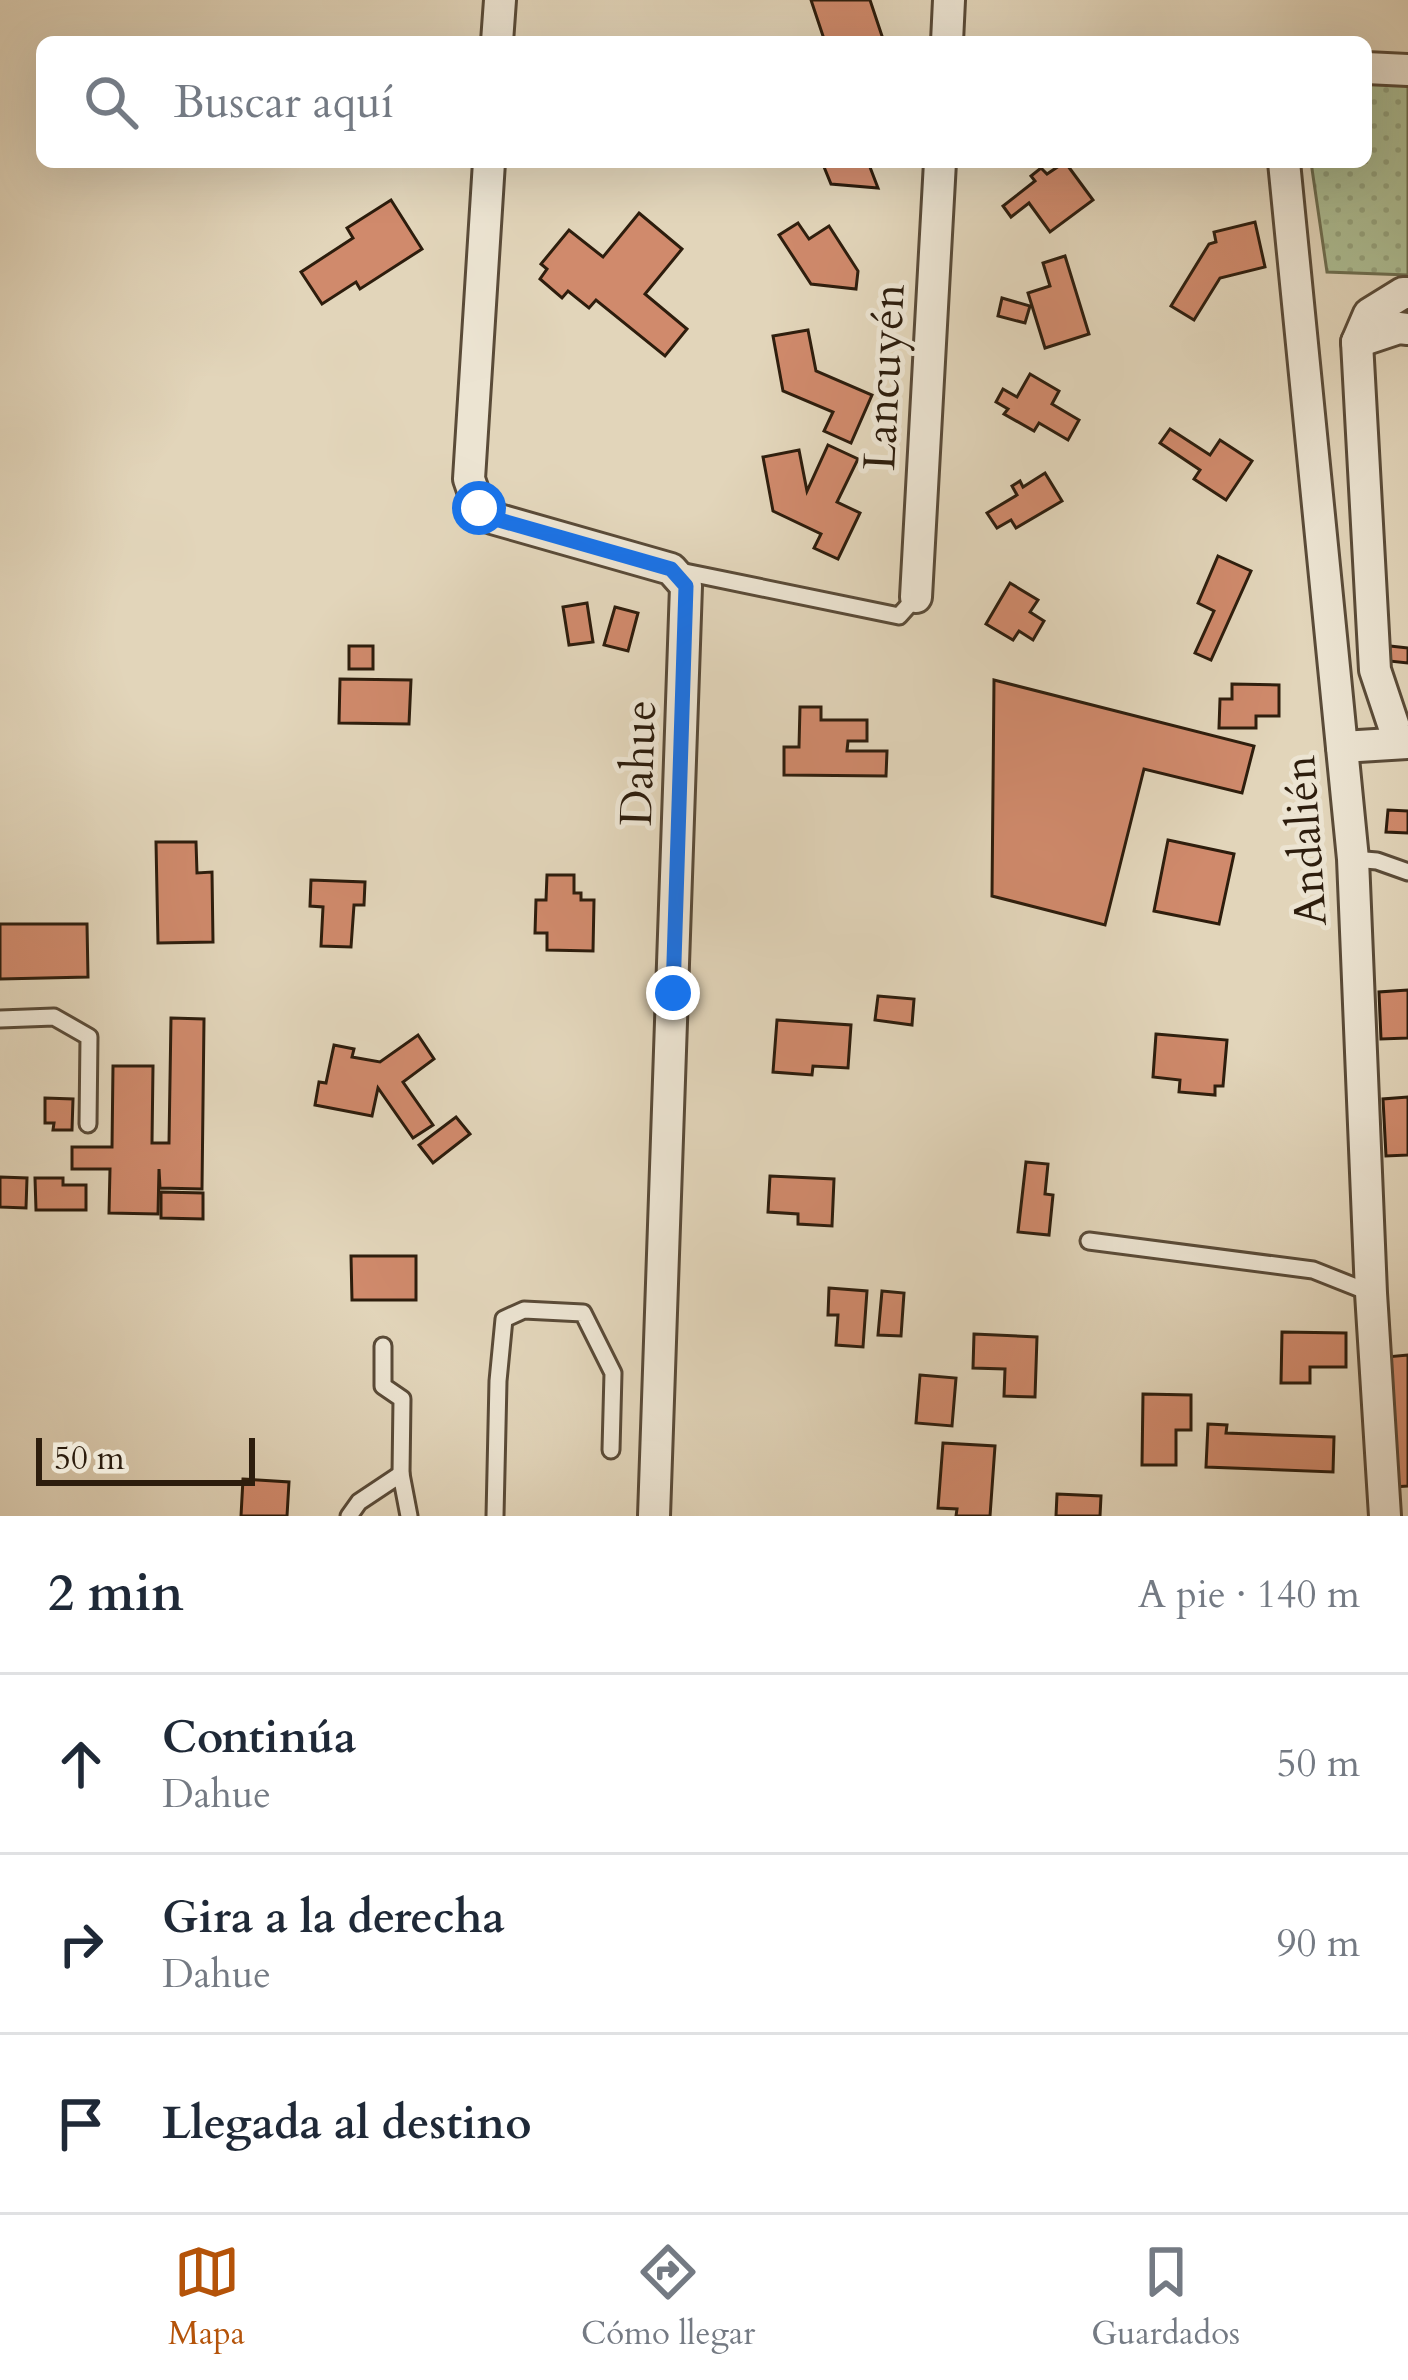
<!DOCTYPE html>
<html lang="es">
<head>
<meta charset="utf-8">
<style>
	:root { --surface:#fff; --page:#f2f2f3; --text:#1f2937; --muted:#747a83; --line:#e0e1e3; --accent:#b45309 }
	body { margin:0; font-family:Cardo,serif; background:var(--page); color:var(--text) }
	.scale { position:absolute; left:36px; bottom:30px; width:219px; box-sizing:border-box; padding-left:12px; border:6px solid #2d1d0d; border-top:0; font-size:33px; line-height:42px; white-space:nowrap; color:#2d1d0d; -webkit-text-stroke:9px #ece4d2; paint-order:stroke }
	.stop { position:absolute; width:36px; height:36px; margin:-27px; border:9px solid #1a73e8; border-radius:50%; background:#fff }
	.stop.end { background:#1a73e8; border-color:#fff; box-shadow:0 3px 12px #0008 }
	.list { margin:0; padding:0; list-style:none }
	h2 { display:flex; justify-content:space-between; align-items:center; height:156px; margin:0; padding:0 48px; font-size:51px }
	h2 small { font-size:39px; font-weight:400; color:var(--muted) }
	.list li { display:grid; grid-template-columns:78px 1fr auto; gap:36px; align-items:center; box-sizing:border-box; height:180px; padding:0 48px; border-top:3px solid var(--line) }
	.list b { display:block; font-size:45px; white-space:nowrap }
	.list p { margin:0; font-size:39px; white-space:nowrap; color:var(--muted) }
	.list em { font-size:39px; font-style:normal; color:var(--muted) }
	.icon { flex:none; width:66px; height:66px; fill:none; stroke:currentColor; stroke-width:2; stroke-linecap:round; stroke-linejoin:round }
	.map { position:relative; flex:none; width:1408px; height:1516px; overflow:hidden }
	.search { position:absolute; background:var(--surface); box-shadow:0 12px 48px #0002; left:36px; right:36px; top:36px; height:132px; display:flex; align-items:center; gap:30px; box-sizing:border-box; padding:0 42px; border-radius:18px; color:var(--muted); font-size:45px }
	.sheet { height:696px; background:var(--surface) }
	nav { display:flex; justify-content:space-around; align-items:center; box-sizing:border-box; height:168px; border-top:3px solid var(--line); background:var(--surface); font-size:33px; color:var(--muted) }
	nav a { display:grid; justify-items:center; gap:6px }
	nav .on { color:var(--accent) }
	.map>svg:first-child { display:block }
</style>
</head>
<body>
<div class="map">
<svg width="1408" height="1516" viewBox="0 0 1408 1516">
	<defs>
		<pattern id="grass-dots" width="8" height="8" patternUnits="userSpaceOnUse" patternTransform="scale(3)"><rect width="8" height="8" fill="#adbe94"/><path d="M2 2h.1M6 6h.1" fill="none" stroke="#95a37e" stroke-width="1.8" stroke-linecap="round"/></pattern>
	</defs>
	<rect width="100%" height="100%" fill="#e2d5ba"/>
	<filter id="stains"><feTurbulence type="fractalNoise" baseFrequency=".00167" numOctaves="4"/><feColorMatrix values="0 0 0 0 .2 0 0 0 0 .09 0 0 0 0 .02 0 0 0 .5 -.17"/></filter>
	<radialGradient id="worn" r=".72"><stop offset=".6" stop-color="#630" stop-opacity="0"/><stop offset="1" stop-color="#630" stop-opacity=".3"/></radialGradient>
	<path fill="url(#grass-dots)" stroke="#6d6e50" stroke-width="3" d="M1366,78L1408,79V275L1327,272L1311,162H1366Z"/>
	<g fill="#d08a6c" stroke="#2d1d0d" stroke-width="3">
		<path d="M811,0H870L884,42H825Z"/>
		<path d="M822,162H868L878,188L831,184Z"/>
		<path d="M1065,162L1093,200L1050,232L1029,203L1011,217L1003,206L1035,181L1031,176L1041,168L1047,174Z"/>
		<path d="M391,200L422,249L360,289L356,282L322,304L301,272L353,238L347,228Z"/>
		<path d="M639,213L682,249L645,294L687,329L665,356L596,300L589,308L568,291L562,298L540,279L547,269L541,264L569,230L603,257Z"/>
		<path d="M1255,222L1265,267L1220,278L1194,320L1171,306L1209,244L1216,242L1214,232Z"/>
		<path d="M798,223L809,239L829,226L858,271L856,289L811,284L779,235Z"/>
		<path d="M1065,256L1089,334L1045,348L1028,293L1050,286L1043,263Z"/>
		<path d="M1002,298L1030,306L1025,323L998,316Z"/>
		<path d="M808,330L816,371L872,395L851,443L824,431L833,412L783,391L773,336Z"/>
		<path d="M1030,374L1059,391L1052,404L1079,420L1068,440L1039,423L1034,431L1004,414L1008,409L996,402L1003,389L1017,397Z"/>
		<path d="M1170,429L1210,455L1220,440L1252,461L1226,500L1194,479L1200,470L1160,443Z"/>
		<path d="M828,445L858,459L837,502L860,513L838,559L814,548L821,534L773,511L763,457L799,450L807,491Z"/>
		<path d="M1045,473L1062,501L1016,528L1011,520L997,528L987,513L1017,495L1012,486L1020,481L1023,487Z"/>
		<path d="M1218,556L1251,571L1211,660L1195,653L1214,611L1198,603Z"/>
		<path d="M1010,583L1038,600L1030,612L1044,621L1033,640L1019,631L1013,640L986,624Z"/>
		<path d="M587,603L593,642L569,645L563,607Z"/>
		<path d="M615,607L638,613L628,651L604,645Z"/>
		<rect x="349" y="646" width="24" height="23"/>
		<path d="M1390,646L1408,648V663L1389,661Z"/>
		<path d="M340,679L411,680L409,724L339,723Z"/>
		<path d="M994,680L1254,746L1242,793L1144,769L1105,925L992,896Z"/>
		<path d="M1232,684L1279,685V716H1256V728H1219L1220,699H1232Z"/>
		<path d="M800,707H821V720H867V741H848L847,751H887L886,776L784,775V747H799Z"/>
		<path d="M1388,810L1408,811V833L1386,832Z"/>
		<path d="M1168,840L1234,854L1219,924L1154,911Z"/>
		<path d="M156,842H196L197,873L212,872L213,942L158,943Z"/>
		<path d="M547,875H574V893H581V900H594L593,951L547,950V933H535L536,900H546Z"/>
		<path d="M311,880L365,882L364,905H354L351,947L321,946L323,907L310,906Z"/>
		<path d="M0,924H87L88,977L0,979Z"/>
		<path d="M1408,990V1038L1381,1039L1379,992Z"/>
		<path d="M878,996L914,999L912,1025L875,1020Z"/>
		<path d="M171,1018L204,1019L202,1189L160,1188L159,1169L158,1214L109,1213L110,1169H72V1147H112L113,1066H153L152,1143H169Z"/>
		<path d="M777,1020L851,1025L848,1068L813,1066L812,1075L773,1072Z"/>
		<path d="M1156,1034L1227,1040L1223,1086H1215V1095L1179,1092L1180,1080L1153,1077Z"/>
		<path d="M418,1035L434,1059L403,1082L433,1125L413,1138L378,1088L372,1116L315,1105L319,1082L326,1083L334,1045L354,1049L352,1057L380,1062Z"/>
		<path d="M1408,1097V1155L1386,1156L1383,1099Z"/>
		<path d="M45,1098L73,1099L72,1130H53L54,1123H45Z"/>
		<path d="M456,1117L470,1134L433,1163L419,1145Z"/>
		<path d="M1026,1162L1048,1164L1045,1194L1053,1195L1049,1235L1018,1232Z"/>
		<path d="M770,1176L834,1179L832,1226L798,1224V1214L768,1212Z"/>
		<path d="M0,1177L27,1178L26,1208L0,1207Z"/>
		<path d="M35,1178H63V1185H86V1210H36Z"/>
		<path d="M161,1192L203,1193V1219L161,1218Z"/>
		<path d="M351,1256H416V1300H352Z"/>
		<path d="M829,1288L867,1291L863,1347L836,1345L838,1315H828Z"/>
		<path d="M882,1291L904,1293L901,1336L878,1335Z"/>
		<path d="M1282,1332L1346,1333V1367H1310V1383H1281Z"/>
		<path d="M974,1334L1037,1337L1035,1397L1004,1396L1005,1369L973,1368Z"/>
		<path d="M1408,1355V1486L1394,1487L1386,1357Z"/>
		<path d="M920,1375L956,1378L952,1426L916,1423Z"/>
		<path d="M1143,1394L1191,1395V1430H1176V1465H1142Z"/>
		<path d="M1208,1424L1227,1425L1226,1433L1334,1437L1333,1472L1206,1467Z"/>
		<path d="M943,1443L995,1446L990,1516H956L957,1509L938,1508Z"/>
		<path d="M243,1479L289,1482L287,1516H241Z"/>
		<path d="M1057,1494L1101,1496L1100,1516H1056Z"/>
	</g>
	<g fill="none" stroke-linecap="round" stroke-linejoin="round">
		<g stroke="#5a4b38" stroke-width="21">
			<g id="lane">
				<path d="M680,571L899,616L916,597"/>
				<path d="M1353,859L1377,861L1408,872"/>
				<path d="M0,1019L54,1017L89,1037L88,1124"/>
				<path d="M1089,1241L1313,1270L1371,1293"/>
				<path d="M383,1346V1386L402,1399L401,1474"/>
				<path d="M349,1516L359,1502L401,1474L409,1516"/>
				<path d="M495,1516L498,1381L504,1319L524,1310L583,1313L613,1373L611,1450"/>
			</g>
		</g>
		<g stroke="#5a4b38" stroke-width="36">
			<g id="street">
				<path d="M497,42L500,0"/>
				<path d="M947,42L949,0"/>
				<path d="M1366,68L1408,70"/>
				<path d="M489,162L469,479L479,508L492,518L671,569L686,586L654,1516"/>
				<path d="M1284,162L1353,859L1371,1293L1385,1516"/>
				<path d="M1408,293H1403L1369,314L1357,342L1375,670L1395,730L1408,741"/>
				<path d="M1357,342L1399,328L1408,329"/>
				<path d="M916,597L940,162"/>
				<path d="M1342,747L1408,743"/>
			</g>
		</g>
		<use href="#lane" stroke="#ece4d2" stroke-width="15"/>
		<use href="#street" stroke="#ece4d2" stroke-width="30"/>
	</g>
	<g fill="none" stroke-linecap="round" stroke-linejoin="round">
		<path stroke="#1a73e8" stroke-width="15" d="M479,508L492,518L671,569L686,586L673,993"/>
	</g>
	<g text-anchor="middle" stroke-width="10" stroke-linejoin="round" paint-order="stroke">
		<g font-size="45" fill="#2d1d0d" stroke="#ece4d2">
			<text transform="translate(883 377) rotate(-87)" y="16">Lancuyén</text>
			<text transform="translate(637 763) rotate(-88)" y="16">Dahue</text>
			<text transform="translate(1304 841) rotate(-94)" y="16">Andalién</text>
		</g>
	</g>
	<rect width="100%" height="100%" filter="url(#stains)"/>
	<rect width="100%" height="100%" fill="url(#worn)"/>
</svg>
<div class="scale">50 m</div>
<div class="stop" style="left:479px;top:508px"></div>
<div class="stop end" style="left:673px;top:993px"></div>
<div class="search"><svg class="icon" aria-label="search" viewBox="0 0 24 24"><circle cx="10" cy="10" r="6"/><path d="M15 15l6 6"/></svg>Buscar aquí</div>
</div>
<section class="sheet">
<h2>2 min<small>A pie · 140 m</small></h2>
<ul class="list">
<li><svg class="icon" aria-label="ahead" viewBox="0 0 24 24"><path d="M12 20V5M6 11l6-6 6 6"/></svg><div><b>Continúa</b><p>Dahue</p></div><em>50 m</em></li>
<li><svg class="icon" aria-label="right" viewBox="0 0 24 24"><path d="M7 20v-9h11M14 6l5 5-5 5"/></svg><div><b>Gira a la derecha</b><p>Dahue</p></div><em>90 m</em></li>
<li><svg class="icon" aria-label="arrive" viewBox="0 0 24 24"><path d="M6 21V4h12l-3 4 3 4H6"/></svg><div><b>Llegada al destino</b></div></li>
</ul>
</section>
<nav>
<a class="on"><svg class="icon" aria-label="map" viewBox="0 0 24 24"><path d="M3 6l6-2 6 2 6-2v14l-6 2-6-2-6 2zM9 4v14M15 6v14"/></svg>Mapa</a>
<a><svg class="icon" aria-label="directions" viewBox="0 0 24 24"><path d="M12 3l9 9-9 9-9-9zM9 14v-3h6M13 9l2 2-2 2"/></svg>Cómo llegar</a>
<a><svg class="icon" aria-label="saved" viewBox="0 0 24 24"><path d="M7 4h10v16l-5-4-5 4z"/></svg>Guardados</a>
</nav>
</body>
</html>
